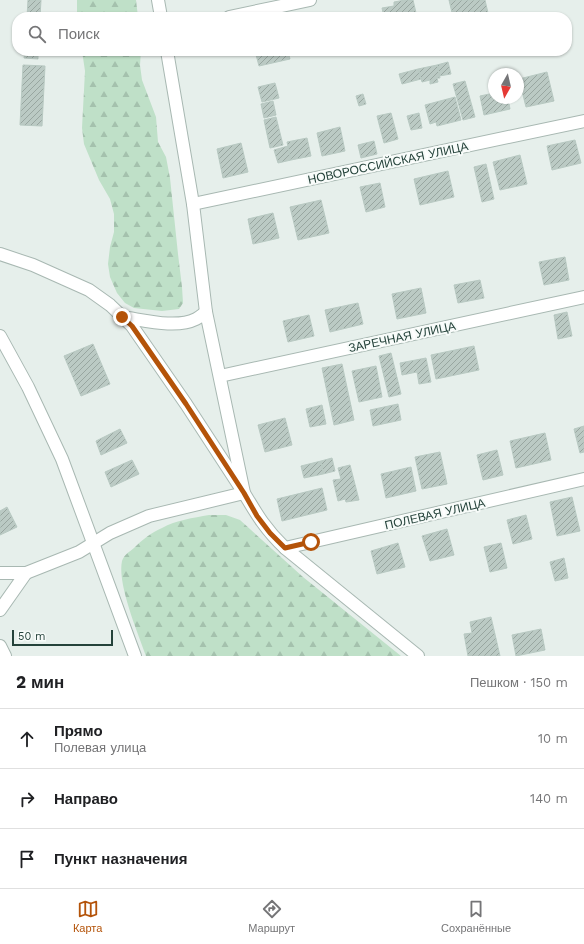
<!DOCTYPE html>
<html lang="ru">
<head>
<meta charset="utf-8">
<style>
	:root { --surface:#fff; --page:#f6f6f6; --text:#202124; --muted:#757577; --line:#e0e0e0; --accent:#b45309 }
	body { margin:0; font-family:"Work Sans",sans-serif; background:var(--page); color:var(--text) }
	.compass { position:absolute; left:488px; top:68px; width:36px; height:36px; border-radius:50%; background:var(--surface); box-shadow:0 1px 3px #0004; rotate:188deg }
	.scale { position:absolute; left:12px; bottom:10px; width:101px; box-sizing:border-box; padding-left:4px; border:2px solid #24423a; border-top:0; font-size:11px; line-height:14px; white-space:nowrap; color:#24423a; -webkit-text-stroke:3px #f7fbf9; paint-order:stroke }
	.stop { position:absolute; width:12px; height:12px; margin:-9px; border:3px solid #b45309; border-radius:50%; background:#fff }
	.stop.end { background:#b45309; border-color:#fff; box-shadow:0 1px 4px #0008 }
	.list { margin:0; padding:0; list-style:none }
	h2 { display:flex; justify-content:space-between; align-items:center; height:52px; margin:0; padding:0 16px; font-size:17px }
	h2 small { font-size:13px; font-weight:400; color:var(--muted) }
	.list li { display:grid; grid-template-columns:26px 1fr auto; gap:12px; align-items:center; box-sizing:border-box; height:60px; padding:0 16px; border-top:1px solid var(--line) }
	.list b { display:block; font-size:15px; white-space:nowrap }
	.list p { margin:0; font-size:13px; white-space:nowrap; color:var(--muted) }
	.list em { font-size:13px; font-style:normal; color:var(--muted) }
	.icon { flex:none; width:22px; height:22px; fill:none; stroke:currentColor; stroke-width:2; stroke-linecap:round; stroke-linejoin:round }
	.map { position:relative; flex:none; width:584px; height:656px; overflow:hidden }
	.search { position:absolute; background:var(--surface); box-shadow:0 1px 3px #0004; left:12px; right:12px; top:12px; height:44px; display:flex; align-items:center; gap:10px; box-sizing:border-box; padding:0 14px; border-radius:16px; color:var(--muted); font-size:15px }
	.sheet { height:232px; background:var(--surface) }
	nav { display:flex; justify-content:space-around; align-items:center; box-sizing:border-box; height:56px; border-top:1px solid var(--line); background:var(--surface); font-size:11px; color:var(--muted) }
	nav a { display:grid; justify-items:center; gap:2px }
	nav .on { color:var(--accent) }
	.map>svg:first-child { display:block }
</style>
</head>
<body>
<div class="map">
<svg width="584" height="656" viewBox="0 0 584 656">
	<defs>
		<pattern id="forest-firs" width="22" height="20" patternUnits="userSpaceOnUse"><rect width="22" height="20" fill="#bfe0c8"/><path d="M5 1l3.5 6h-7zM16 11l3.5 6h-7z" fill="#a4c1ad"/></pattern>
		<pattern id="building-hatch" width="6" height="6" patternUnits="userSpaceOnUse"><rect width="6" height="6" fill="#bbcac4"/><path d="M-1 1l2-2M0 6l6-6M5 7l2-2" fill="none" stroke="#98a6a0"/></pattern>
	</defs>
	<rect width="100%" height="100%" fill="#e6efeb"/>
	<g fill="url(#forest-firs)">
		<path d="M77,0H136L138,17H77Z"/>
		<path d="M82,51H141L140,65L142,80L156,117L158,142L166,157L170,178L178,254L182,287L183,303L179,309L162,311L134,308L125,303L117,293L110,277L108,264L110,247L114,232V214L110,199L99,180L84,144L82,128L85,71Z"/>
		<path d="M209,515H226L240,520L303,577L401,656H146C138,633 117,584 122,561C124,555 129,552 134,548C142,540 152,532 162,528C176,520 193,518 209,515Z"/>
	</g>
	<g fill="url(#building-hatch)" stroke="#b8c9c2">
		<path d="M28,0H41L40,17H27Z"/>
		<path d="M405,0H413L417,17H384L382,8L394,6V2Z"/>
		<path d="M449,0H485L488,13L469,17H453Z"/>
		<path d="M25,51H38V59L24,58Z"/>
		<path d="M255,51H288L290,59L259,66Z"/>
		<path d="M448,62L451,74L439,76L437,65Z"/>
		<path d="M23,65L45,66L42,126L20,125Z"/>
		<path d="M437,65L440,78H437L438,82L430,84V80L422,82L418,69Z"/>
		<path d="M418,69L421,79L402,84L399,74Z"/>
		<path d="M547,72L554,101L526,107L519,79Z"/>
		<path d="M465,81L475,117L463,120L453,84Z"/>
		<path d="M275,83L279,98L262,102L258,87Z"/>
		<path d="M494,93V98H508L510,109L484,115L480,96Z"/>
		<path d="M363,94L366,104L359,106L356,96Z"/>
		<path d="M455,97L461,120L437,126L436,122L430,124L425,105Z"/>
		<path d="M273,101L276,115L264,118L261,104Z"/>
		<path d="M391,113L398,139L384,143L377,116Z"/>
		<path d="M419,113L422,128L411,130L407,116Z"/>
		<path d="M276,117L283,145L270,148L264,120Z"/>
		<path d="M340,127L345,151L322,156L317,133Z"/>
		<path d="M307,138L311,156L291,160L287,142Z"/>
		<path d="M575,140L581,163L552,170L547,146Z"/>
		<path d="M374,141L377,154L361,158L358,145Z"/>
		<path d="M241,143L248,172L223,178L217,149Z"/>
		<path d="M288,146L291,160L278,163L274,150Z"/>
		<path d="M520,155L527,184L500,190L493,162Z"/>
		<path d="M486,164L494,199L482,202L474,167Z"/>
		<path d="M448,171L454,197L420,205L414,179Z"/>
		<path d="M380,183L385,207L366,212L360,187Z"/>
		<path d="M321,200L329,233L298,240L290,207Z"/>
		<path d="M273,213L279,238L253,244L248,219Z"/>
		<path d="M565,257L569,280L544,285L539,262Z"/>
		<path d="M480,280L484,298L458,303L454,285Z"/>
		<path d="M421,288L426,313L397,319L392,294Z"/>
		<path d="M358,303L363,324L330,332L325,310Z"/>
		<path d="M567,312L572,336L558,339L554,315Z"/>
		<path d="M309,315L314,336L288,342L283,321Z"/>
		<path d="M93,344L110,384L81,396L64,356Z"/>
		<path d="M474,346L479,370L436,379L431,355Z"/>
		<path d="M391,353L401,394L389,397L379,356Z"/>
		<path d="M426,358L431,382L419,384L417,372L402,375L400,363Z"/>
		<path d="M342,364L354,420L334,425L322,368Z"/>
		<path d="M376,366L382,397L359,402L352,371Z"/>
		<path d="M398,404L401,420L373,426L370,410Z"/>
		<path d="M322,405L326,424L310,427L306,409Z"/>
		<path d="M285,418L292,445L265,452L258,425Z"/>
		<path d="M584,426V452L580,453L574,429Z"/>
		<path d="M120,429L127,443L101,455L96,441Z"/>
		<path d="M545,433L551,460L516,468L510,441Z"/>
		<path d="M497,450L503,475L483,480L477,455Z"/>
		<path d="M440,452L447,484L422,489L415,457Z"/>
		<path d="M332,458L335,471L323,474L321,461Z"/>
		<path d="M132,460L139,474L111,487L105,472Z"/>
		<path d="M321,461L323,474L304,478L301,466Z"/>
		<path d="M350,465L359,500L346,502L345,499L338,501L333,480L341,479L338,468Z"/>
		<path d="M411,467L416,491L386,498L381,474Z"/>
		<path d="M322,488L327,510L282,521L277,499Z"/>
		<path d="M572,497L580,531L557,536L550,502Z"/>
		<path d="M7,507L17,527L0,535V511Z"/>
		<path d="M526,515L532,539L513,544L507,520Z"/>
		<path d="M447,529L454,555L430,561L422,536Z"/>
		<path d="M398,543L405,567L377,574L371,551Z"/>
		<path d="M501,543L507,568L490,572L484,547Z"/>
		<path d="M564,558L568,578L555,581L550,562Z"/>
		<path d="M491,617L500,656H468L464,634L472,633L470,622Z"/>
		<path d="M541,629L545,650L516,656L512,635Z"/>
	</g>
	<g fill="none" stroke-linecap="round" stroke-linejoin="round">
		<g stroke="#a8b8b2" stroke-width="14">
			<g id="minor">
				<path d="M158,0L161,17"/>
				<path d="M229,17L310,0"/>
				<path d="M167,51L193,204L206,312L244,493C257,515 266,530 285,548L418,656"/>
				<path d="M193,204L584,121"/>
				<path d="M0,254L33,265L89,290L110,305L132,326L186,404L244,493L149,516L110,533L79,552L26,573H0"/>
				<path d="M122,317C144,320 176,329 196,319C200,317 203,314 206,312"/>
				<path d="M0,336L28,387L62,459L135,656"/>
				<path d="M220,376L584,297"/>
				<path d="M285,548L584,479"/>
				<path d="M0,610L26,573"/>
				<path d="M0,646L5,656"/>
			</g>
		</g>
		<use href="#minor" stroke="#fff" stroke-width="12"/>
	</g>
	<g fill="none" stroke-linecap="round" stroke-linejoin="round">
		<path stroke="#b45309" stroke-width="5" d="M122,317L132,326L186,404L244,493L257,516L270,533L285,548L311,542"/>
	</g>
	<g text-anchor="middle" stroke-width="4" stroke-linejoin="round" paint-order="stroke">
		<g font-size="12" fill="#24423a" stroke="#f7fbf9">
			<text transform="translate(388 163) rotate(-12)" y="4">НОВОРОССИЙСКАЯ УЛИЦА</text>
			<text transform="translate(402 337) rotate(-12)" y="4">ЗАРЕЧНАЯ УЛИЦА</text>
			<text transform="translate(435 514) rotate(-13)" y="4">ПОЛЕВАЯ УЛИЦА</text>
		</g>
	</g>
</svg>
<svg class="compass" viewBox="-18 -18 36 36"><path d="M0-13l5 13h-10z" fill="#e53935"/><path d="M0 13l5-13h-10z" fill="#757577"/></svg>
<div class="scale">50 m</div>
<div class="stop" style="left:311px;top:542px"></div>
<div class="stop end" style="left:122px;top:317px"></div>
<div class="search"><svg class="icon" aria-label="search" viewBox="0 0 24 24"><circle cx="10" cy="10" r="6"/><path d="M15 15l6 6"/></svg>Поиск</div>
</div>
<section class="sheet">
<h2>2 мин<small>Пешком · 150 m</small></h2>
<ul class="list">
<li><svg class="icon" aria-label="ahead" viewBox="0 0 24 24"><path d="M12 20V5M6 11l6-6 6 6"/></svg><div><b>Прямо</b><p>Полевая улица</p></div><em>10 m</em></li>
<li><svg class="icon" aria-label="right" viewBox="0 0 24 24"><path d="M7 20v-9h11M14 6l5 5-5 5"/></svg><div><b>Направо</b></div><em>140 m</em></li>
<li><svg class="icon" aria-label="arrive" viewBox="0 0 24 24"><path d="M6 21V4h12l-3 4 3 4H6"/></svg><div><b>Пункт назначения</b></div></li>
</ul>
</section>
<nav>
<a class="on"><svg class="icon" aria-label="map" viewBox="0 0 24 24"><path d="M3 6l6-2 6 2 6-2v14l-6 2-6-2-6 2zM9 4v14M15 6v14"/></svg>Карта</a>
<a><svg class="icon" aria-label="directions" viewBox="0 0 24 24"><path d="M12 3l9 9-9 9-9-9zM9 14v-3h6M13 9l2 2-2 2"/></svg>Маршрут</a>
<a><svg class="icon" aria-label="saved" viewBox="0 0 24 24"><path d="M7 4h10v16l-5-4-5 4z"/></svg>Сохранённые</a>
</nav>
</body>
</html>
